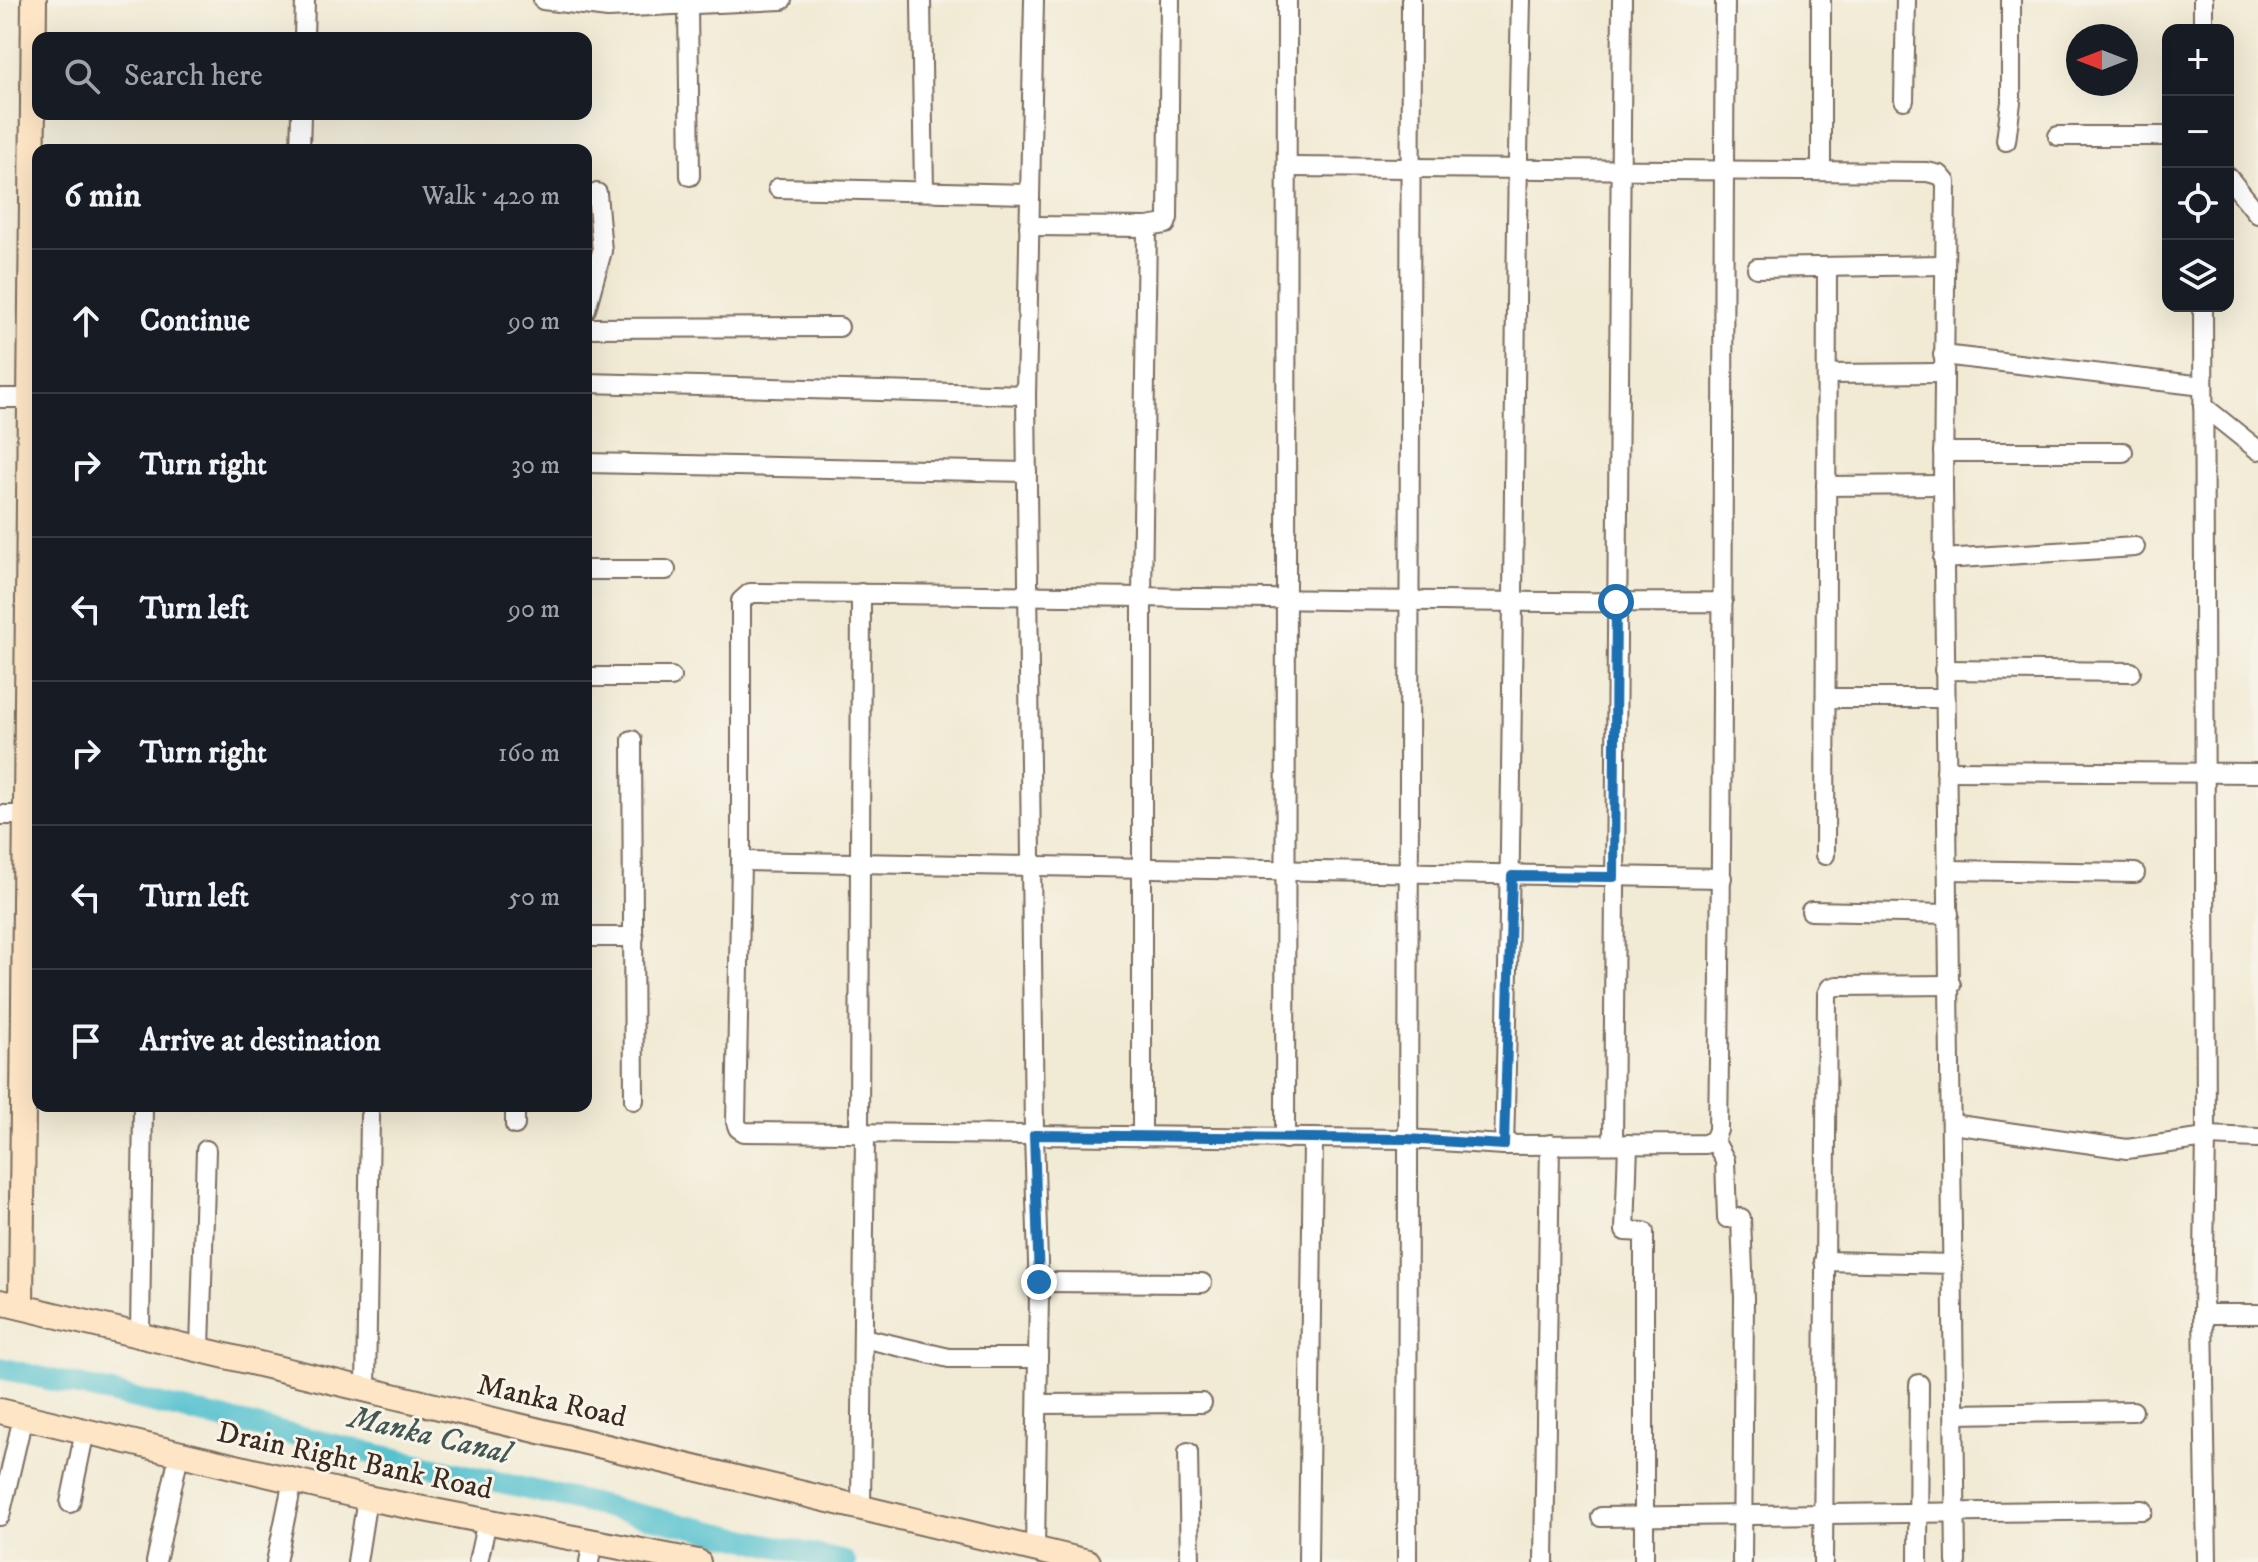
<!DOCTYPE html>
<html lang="en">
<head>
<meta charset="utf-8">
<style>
	:root { --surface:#171b24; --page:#20242c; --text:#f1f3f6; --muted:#9ea1a6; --line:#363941 }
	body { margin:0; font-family:"IM FELL DW Pica",serif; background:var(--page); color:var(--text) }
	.controls { position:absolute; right:24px; top:24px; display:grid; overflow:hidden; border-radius:16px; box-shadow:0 8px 32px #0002 }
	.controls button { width:72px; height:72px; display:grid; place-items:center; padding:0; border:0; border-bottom:2px solid var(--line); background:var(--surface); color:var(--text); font:40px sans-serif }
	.compass { position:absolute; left:2066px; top:24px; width:72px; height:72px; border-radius:50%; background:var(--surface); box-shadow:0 8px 32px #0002; rotate:270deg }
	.stop { position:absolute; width:24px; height:24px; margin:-18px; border:6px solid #1f6fb2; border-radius:50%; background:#fff }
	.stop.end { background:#1f6fb2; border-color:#fff; box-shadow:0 2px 8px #0008 }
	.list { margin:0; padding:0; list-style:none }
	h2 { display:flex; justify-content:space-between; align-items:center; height:104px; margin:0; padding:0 32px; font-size:34px }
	h2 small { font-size:26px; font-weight:400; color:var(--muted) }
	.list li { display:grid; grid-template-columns:52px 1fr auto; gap:24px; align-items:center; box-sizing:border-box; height:144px; padding:0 32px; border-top:2px solid var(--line) }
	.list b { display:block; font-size:30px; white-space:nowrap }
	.list em { font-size:26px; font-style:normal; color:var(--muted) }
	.icon { flex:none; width:44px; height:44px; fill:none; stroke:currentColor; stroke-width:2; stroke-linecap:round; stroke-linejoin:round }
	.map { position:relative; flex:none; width:2258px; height:1562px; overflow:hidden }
	.search { position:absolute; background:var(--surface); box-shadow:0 8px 32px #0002; left:32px; top:32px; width:560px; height:88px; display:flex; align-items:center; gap:20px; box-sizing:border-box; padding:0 28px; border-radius:16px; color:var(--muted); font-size:30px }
	.panel { position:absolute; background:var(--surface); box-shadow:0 8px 32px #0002; left:32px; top:144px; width:560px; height:968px; border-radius:16px }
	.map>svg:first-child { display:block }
</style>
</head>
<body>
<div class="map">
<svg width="2258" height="1562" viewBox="0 0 2258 1562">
	<rect width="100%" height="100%" fill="#f7f3e8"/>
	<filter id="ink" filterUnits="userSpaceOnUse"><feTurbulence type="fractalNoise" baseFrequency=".0125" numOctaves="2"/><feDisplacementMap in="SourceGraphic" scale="16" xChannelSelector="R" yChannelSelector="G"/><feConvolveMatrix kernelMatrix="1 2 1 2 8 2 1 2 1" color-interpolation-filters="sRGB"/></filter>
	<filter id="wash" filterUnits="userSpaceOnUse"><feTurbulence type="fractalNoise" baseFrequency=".006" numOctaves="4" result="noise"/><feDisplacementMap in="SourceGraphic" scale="32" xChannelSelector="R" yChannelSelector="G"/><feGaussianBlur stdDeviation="1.8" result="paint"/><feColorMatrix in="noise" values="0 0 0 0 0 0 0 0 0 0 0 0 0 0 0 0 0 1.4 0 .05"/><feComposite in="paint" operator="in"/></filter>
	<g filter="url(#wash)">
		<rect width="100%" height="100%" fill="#f1ead4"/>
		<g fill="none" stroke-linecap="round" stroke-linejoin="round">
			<path stroke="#55c1cf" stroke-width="22" d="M0,1368L845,1562"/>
		</g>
	</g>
	<g filter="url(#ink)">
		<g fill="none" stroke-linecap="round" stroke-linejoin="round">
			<g stroke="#7b6d5e" stroke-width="22">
				<g id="street">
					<path d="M543,0L608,8L782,0"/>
					<path d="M921,0L924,191"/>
					<path d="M1034,0L1026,395L1034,1135L1039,1294L1035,1549"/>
					<path d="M2203,0V30"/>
					<path d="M688,5L690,176"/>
					<path d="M304,38L305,0"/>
					<path d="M1904,100L1906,0"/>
					<path d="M2058,136H2168"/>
					<path d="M2006,141L2011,102V0"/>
					<path d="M300,150L301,114"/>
					<path d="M1287,167L1927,172L1940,175L1946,182L1943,485L1956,1562"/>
					<path d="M1821,171V0"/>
					<path d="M2228,177L2258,214"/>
					<path d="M778,188L1030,194"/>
					<path d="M1029,226L1147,227L1166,224L1168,218L1170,0"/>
					<path d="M1757,268L1944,265"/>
					<path d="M2203,306L2206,1136L2203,1314L2207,1562"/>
					<path d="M586,309L602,251L597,193"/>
					<path d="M586,328L839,327"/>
					<path d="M1943,355L2203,386"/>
					<path d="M1827,374L1942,373"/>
					<path d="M586,383L1026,395"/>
					<path d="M0,398H30"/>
					<path d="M2203,406L2258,450"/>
					<path d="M1943,452H2123"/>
					<path d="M586,463L1027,472"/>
					<path d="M1826,486L1943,485"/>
					<path d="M1943,559L2135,547"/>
					<path d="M586,570H666"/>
					<path d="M1723,602C1398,604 1074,594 750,593L741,601V861L736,1122L738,1128L744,1132L1407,1139L1504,1145L1705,1144L1714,1140L1718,1130C1724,753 1722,377 1725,0"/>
					<path d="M1944,670L2131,672"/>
					<path d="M586,677H671"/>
					<path d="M1827,698H1944"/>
					<path d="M632,740L634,1100"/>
					<path d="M1946,771L2258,773"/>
					<path d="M0,815H26"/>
					<path d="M1825,855L1827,267"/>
					<path d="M741,861L1722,878"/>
					<path d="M1948,870L2135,873"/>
					<path d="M1811,911L1949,914"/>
					<path d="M586,937H634"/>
					<path d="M1952,1124L2127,1149L2206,1138"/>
					<path d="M515,1125V1106"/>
					<path d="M859,1134L861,593"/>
					<path d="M2206,1136L2258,1138"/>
					<path d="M1142,1137V597L1147,227"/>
					<path d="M1285,1139L1287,0"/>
					<path d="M1714,1140L1725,1160L1727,1218H1741L1744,1298L1742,1562"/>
					<path d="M1613,1144L1622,0"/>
					<path d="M1628,1144L1625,1231L1644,1232V1562"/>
					<path d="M1504,1145C1515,763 1512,381 1521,0"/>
					<path d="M1824,1261L1953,1264"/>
					<path d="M1039,1282L1202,1283"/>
					<path d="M2203,1314H2258"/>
					<path d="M140,1335L143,1106"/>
					<path d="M863,1338L949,1358H1038"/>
					<path d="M200,1349L206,1150"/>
					<path d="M366,1389L370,1116"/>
					<path d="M1038,1404L1202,1403"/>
					<path d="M1955,1414L2133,1411"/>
					<path d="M1188,1452L1190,1562"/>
					<path d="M70,1503L85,1431"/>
					<path d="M861,1507L865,1134"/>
					<path d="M0,1516L23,1417"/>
					<path d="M1601,1517L2143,1510"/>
					<path d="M156,1562L179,1454"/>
					<path d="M276,1562L293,1480"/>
					<path d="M357,1562L367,1498"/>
					<path d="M478,1562L487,1521"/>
					<path d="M589,1562L593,1542"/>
					<path d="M1308,1562L1313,1139"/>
					<path d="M1407,1562L1411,0"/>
					<path d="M1544,1562L1550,1144"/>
					<path d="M1823,1562L1827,994L1830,988L1837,986L1951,985"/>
					<path d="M1918,1562L1919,1384"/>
				</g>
			</g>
			<g stroke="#7b6d5e" stroke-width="28">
				<g id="secondary">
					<path d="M0,1302L1088,1562"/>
					<path d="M21,1306L34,0"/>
					<path d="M0,1411L367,1498L698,1562"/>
				</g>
			</g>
			<use href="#street" stroke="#fff" stroke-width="18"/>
			<use href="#secondary" stroke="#fde5c5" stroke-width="24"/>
		</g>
	</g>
	<g fill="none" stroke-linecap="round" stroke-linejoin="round" filter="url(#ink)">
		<path stroke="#1f6fb2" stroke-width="10" d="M1039,1282L1034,1135L1407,1139L1504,1145L1512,876L1614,877L1616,602"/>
	</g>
	<g text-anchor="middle" stroke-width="6" stroke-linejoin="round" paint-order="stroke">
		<g font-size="30" fill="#3b2a1e" stroke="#f7f3e8">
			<text transform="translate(552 1400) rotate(13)" y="10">Manka Road</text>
			<text transform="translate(355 1460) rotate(12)" y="10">Drain Right Bank Road</text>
		</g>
		<g font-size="32" font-style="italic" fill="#435753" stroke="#f7f3e8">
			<text transform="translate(430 1434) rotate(13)" y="11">Manka Canal</text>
		</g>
	</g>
</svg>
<div class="controls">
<button>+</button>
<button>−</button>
<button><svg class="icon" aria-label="locate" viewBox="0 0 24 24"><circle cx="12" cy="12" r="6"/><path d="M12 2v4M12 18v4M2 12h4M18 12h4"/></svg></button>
<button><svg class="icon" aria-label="layers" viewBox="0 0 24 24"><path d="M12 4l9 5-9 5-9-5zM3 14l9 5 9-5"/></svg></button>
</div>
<svg class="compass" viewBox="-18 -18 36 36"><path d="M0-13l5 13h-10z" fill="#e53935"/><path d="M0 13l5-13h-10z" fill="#9ea1a6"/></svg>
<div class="stop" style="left:1616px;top:602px"></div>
<div class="stop end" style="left:1039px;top:1282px"></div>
<div class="search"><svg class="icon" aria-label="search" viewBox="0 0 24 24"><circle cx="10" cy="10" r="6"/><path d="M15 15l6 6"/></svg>Search here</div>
<section class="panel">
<h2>6 min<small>Walk · 420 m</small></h2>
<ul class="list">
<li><svg class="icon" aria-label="ahead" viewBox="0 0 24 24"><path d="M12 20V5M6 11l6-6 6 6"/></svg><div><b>Continue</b></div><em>90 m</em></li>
<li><svg class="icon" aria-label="right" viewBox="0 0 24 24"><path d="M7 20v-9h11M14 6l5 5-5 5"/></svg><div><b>Turn right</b></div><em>30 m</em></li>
<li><svg class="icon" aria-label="left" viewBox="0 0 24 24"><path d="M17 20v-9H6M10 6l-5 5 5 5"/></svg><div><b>Turn left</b></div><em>90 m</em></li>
<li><svg class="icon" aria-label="right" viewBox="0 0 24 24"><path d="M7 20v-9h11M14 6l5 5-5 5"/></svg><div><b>Turn right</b></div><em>160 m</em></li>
<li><svg class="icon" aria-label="left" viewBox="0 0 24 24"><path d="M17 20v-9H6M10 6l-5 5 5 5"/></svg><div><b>Turn left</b></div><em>50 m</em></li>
<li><svg class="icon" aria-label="arrive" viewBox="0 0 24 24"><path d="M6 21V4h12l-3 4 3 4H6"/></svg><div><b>Arrive at destination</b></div></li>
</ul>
</section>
</div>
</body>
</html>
